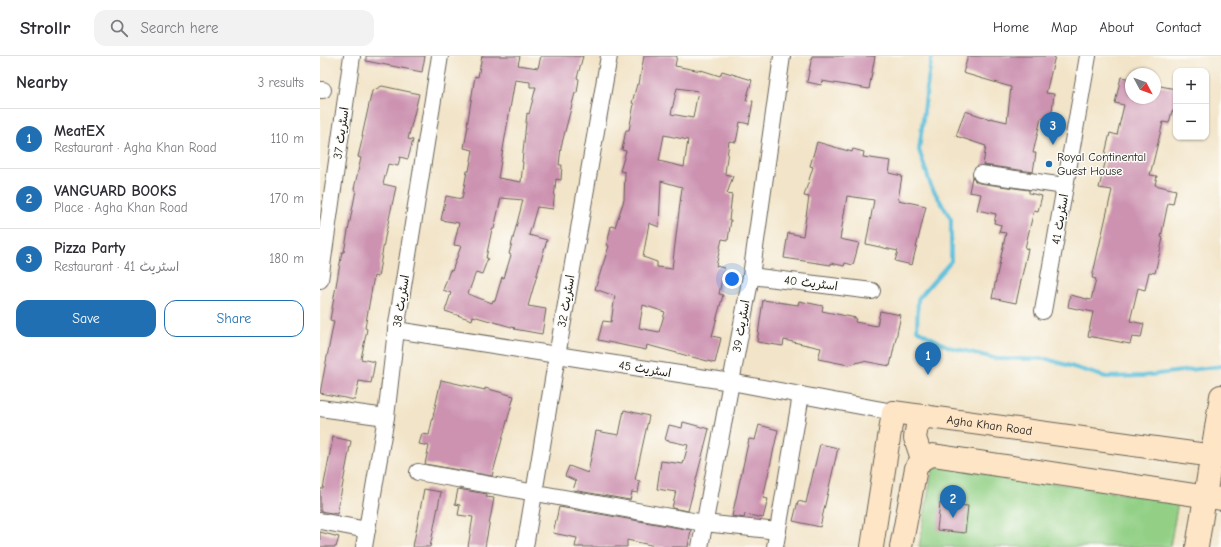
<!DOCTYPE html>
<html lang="en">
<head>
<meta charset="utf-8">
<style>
	:root { --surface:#fff; --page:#f2f2f3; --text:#2b2b33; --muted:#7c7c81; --line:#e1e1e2; --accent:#1f6fb2 }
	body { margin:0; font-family:"Comic Neue","Playpen Sans Arabic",sans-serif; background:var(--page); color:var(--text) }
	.controls { position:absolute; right:12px; top:12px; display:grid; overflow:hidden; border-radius:8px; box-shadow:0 1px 3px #0004 }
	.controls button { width:36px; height:36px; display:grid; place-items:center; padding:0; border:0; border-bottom:1px solid var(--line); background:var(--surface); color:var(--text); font:20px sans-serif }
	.compass { position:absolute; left:805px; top:12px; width:36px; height:36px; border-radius:50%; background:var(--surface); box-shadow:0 1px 3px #0004; rotate:131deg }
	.you { position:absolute; left:412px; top:223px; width:14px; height:14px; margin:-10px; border:3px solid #fff; border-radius:50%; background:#1a73e8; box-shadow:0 0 0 6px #1a73e833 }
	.badge { display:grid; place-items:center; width:26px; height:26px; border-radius:50%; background:var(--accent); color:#fff; font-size:13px; font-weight:700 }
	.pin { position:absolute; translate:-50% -33px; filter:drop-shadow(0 1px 2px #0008) }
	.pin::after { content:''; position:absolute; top:21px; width:14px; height:12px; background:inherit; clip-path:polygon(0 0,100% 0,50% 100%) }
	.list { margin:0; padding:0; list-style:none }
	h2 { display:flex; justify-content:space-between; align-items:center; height:52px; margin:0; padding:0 16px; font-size:17px }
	h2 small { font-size:13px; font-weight:400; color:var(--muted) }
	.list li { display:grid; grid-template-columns:26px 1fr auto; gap:12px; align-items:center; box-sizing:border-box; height:60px; padding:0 16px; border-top:1px solid var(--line) }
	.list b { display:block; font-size:15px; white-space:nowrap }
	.list p { margin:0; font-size:13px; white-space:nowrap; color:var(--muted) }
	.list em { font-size:13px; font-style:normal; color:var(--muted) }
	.actions { display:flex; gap:8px; padding:12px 16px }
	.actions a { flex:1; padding:9px 0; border:1px solid var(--accent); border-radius:12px; text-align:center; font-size:14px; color:var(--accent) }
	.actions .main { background:var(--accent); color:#fff }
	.icon { flex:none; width:22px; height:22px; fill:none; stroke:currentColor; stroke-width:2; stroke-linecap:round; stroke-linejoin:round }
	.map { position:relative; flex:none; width:901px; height:491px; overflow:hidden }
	header { display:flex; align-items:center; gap:24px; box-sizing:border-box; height:56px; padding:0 20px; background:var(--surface); border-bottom:1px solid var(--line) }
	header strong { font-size:19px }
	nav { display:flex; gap:22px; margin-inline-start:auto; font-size:14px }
	.search { width:280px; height:36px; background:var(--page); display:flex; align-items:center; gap:10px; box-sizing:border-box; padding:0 14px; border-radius:12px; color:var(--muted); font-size:15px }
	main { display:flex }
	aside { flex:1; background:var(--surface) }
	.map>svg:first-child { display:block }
</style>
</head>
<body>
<header>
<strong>Strollr</strong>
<div class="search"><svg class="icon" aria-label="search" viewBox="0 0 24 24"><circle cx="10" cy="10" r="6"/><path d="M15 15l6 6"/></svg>Search here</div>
<nav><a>Home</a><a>Map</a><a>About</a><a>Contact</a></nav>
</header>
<main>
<aside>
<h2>Nearby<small>3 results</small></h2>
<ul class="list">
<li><span class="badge">1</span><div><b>MeatEX</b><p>Restaurant · Agha Khan Road</p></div><em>110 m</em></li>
<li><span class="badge">2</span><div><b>VANGUARD BOOKS</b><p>Place · Agha Khan Road</p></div><em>170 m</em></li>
<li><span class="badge">3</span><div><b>Pizza Party</b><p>Restaurant · اسٹریٹ 41</p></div><em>180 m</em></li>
</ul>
<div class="actions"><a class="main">Save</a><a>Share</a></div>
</aside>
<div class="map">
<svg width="901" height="491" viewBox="0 0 901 491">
	<rect width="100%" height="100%" fill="#fdfcf7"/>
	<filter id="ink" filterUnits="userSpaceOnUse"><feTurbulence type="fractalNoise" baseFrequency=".025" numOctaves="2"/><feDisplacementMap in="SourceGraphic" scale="8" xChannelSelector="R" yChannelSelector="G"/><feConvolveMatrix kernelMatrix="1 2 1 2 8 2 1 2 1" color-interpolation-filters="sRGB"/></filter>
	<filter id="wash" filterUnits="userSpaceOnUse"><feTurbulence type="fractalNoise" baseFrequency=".012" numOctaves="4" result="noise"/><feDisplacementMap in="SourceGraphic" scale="16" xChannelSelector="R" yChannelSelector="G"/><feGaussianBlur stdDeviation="0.9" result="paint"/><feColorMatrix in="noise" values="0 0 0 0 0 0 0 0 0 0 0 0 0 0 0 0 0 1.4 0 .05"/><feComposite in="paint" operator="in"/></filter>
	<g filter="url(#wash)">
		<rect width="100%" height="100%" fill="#f2e4c8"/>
		<path fill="#93d086" stroke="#587651" d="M613,409L858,446L850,491H599Z"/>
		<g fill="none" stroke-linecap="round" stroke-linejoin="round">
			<path stroke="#5cbfda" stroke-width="4" d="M612,0L608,24L599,94L611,130L631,163V205L598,243L597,274L629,291L678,303H727L786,321L823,320L901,310"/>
		</g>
		<g id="blocks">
			<g fill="#cc92b0" fill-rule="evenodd">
				<path d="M46,0H105L102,16L46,5Z"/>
				<path d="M162,0H200L198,9L218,12L221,0H263L257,22L259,23L257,37H255L241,91L239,109H242L241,124L236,123L233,153L217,151L209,179L227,184L208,250L226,253L222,278L194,273L195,272L153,260L152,264L125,255L131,237L123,234L130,214L132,215L141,190L134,189L139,167L121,164L126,140L142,143L147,115H149L153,94L144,92L148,70H147L155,20L158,21ZM195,24L210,26V31H216L209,58L207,57L202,106H203L201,126L178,122ZM181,142L203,144L189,198L191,199L184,222L182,221L175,245L173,244L172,247L148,238L156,216L162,218L168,202H166L172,173H174Z"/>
				<path d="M324,0H357L355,10L381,15V14L400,20L402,15L432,24L426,44L433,45L429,68L420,66L416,86L409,85L405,118L413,120L407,138L412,139L409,164H411L408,184L402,183L396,210L404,212L399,238L403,239L392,280L401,282L395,307L327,289L326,294L278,284L283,265L291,266L295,240L275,233L289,190L287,189L291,170L295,171L304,144L305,116L300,115L306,95L302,94L306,74H309L314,48L312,47L317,28H319ZM357,32L378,35L373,62L351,58ZM344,79L368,84L364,111L339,105ZM341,125L362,131L352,213L337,211V206L323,201L329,167L339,171ZM323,249L345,256L339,276L319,272Z"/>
				<path d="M492,0H555L549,33L502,25L501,29L487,26Z"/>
				<path d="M648,0H735L726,37L734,38L731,64L721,62L713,97H716L713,116L663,109L666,90L636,80L645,55L670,63V62L687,66L691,31L643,17Z"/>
				<path d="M801,21L811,23V42H835V29L856,33V56L852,55L849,67L843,66L830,119L837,120L835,129L856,134L853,148L848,147L841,181L843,182L835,217L829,216L825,234L818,232L810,265L824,268L821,282L812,281L810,288L768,280L773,256L748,251L750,239L771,244L776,223L772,222L792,134L779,132L786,103L784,102L790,77L797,79L804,49L795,47Z"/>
				<path d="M62,30L99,38L88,83L93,84L88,103L80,101L78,110L68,108L63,128L76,131L65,181L58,221L54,220L45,272L47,273L41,303L55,306L51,327L39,325L35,344L0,337L14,265L10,264L22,196H24L29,170L36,134L34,133L41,102L38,101L43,80H42L52,35Z"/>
				<path d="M497,86L532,96L533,93L544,96L543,101L571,105L569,117L582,120L578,144L606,150L592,209L575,205L578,195L546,188L554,144L527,140L520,183L539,187L533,209L525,207L524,210L511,207V209L464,202L468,177L483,180L489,141L484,140L493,111L490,110Z"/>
				<path d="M652,121L655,125L659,127L709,134V137L722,140L718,155L714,154L705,192L708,193L696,247L672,242L686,177L679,176L681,169L674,167L676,158L657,154L661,138L649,136Z"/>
				<path d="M443,244L478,249L479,245L503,250L502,255L536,262L535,266L557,270L560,255L581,259L570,310L543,305L529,309L498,303L501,292L464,284L463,290L437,286Z"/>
				<path d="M121,324L165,334V332L194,340L172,420L105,408L109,390L99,388L102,378L109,379Z"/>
				<path d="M304,354L329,360L315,424L320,425L318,437L312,436L310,444L253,434L256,425L245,420L249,410L268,417L276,375L299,379Z"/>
				<path d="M363,366L389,373L368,455L352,452L356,436L337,433L341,405L363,408L368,389L345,384L349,369L362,372Z"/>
				<path d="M439,369L458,374L443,442L448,443L443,462L425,458L424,462L412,460L429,383L435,384Z"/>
				<path d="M13,381L31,385L17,458L0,455V433H3Z"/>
				<path d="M500,388L518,392L500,471L473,465L478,445L486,447Z"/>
				<path d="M104,433L121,436L110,491H93Z"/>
				<path d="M138,433L167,438L166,441L174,442L165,491H148L153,461L138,459L140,449L135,448Z"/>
				<path d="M620,447L648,450L645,477L617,474Z"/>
				<path d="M239,451L371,474L368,491H340L307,484V491H255L257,482L233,477Z"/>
				<path d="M0,476L19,481L16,491H0Z"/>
			</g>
		</g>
	</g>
	<g filter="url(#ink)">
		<use href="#blocks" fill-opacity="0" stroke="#676258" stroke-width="1"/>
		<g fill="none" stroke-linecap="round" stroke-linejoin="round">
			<g stroke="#676258" stroke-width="18">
				<g id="street">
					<path d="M0,34H3"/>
					<path d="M661,118L745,130"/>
					<path d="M431,220L552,235"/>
					<path d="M0,224L32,0"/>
					<path d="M723,255L768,0"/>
					<path d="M76,274L411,326L573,356"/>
					<path d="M0,352L66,361"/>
					<path d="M98,416L384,467L458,475"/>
					<path d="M0,465L47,474"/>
					<path d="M44,491L66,361L76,274L120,0"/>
					<path d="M205,491L237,300L289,0"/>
					<path d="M380,491L431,220L462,0"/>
					<path d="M455,491L481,339"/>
				</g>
			</g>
			<g stroke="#676258" stroke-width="24">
				<g id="secondary">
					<path d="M602,403L595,382L597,370L605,360"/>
					<path id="s1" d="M552,491L573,356L901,401"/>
					<path d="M581,491L596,412L602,403L613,399L901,443"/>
					<path d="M877,491L901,340"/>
				</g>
			</g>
			<use href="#street" stroke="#fff" stroke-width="16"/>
			<use href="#secondary" stroke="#fee5c5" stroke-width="22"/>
		</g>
	</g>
	<circle fill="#1f6fb2" stroke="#fdfcf7" stroke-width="1.5" cx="729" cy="108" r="4"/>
	<g text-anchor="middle" stroke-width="3" stroke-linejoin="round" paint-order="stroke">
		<g font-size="12" fill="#1c1c1c" stroke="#fdfcf7">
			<text transform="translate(21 77) rotate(-82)" y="4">اسٹریٹ 37</text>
			<text transform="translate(740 163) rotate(-80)" y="4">اسٹریٹ 41</text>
			<text transform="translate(491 227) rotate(7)" y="4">اسٹریٹ 40</text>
			<text transform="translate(81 245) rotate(-81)" y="4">اسٹریٹ 38</text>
			<text transform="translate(246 245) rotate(-80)" y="4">اسٹریٹ 32</text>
			<text transform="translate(421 270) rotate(-80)" y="4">اسٹریٹ 39</text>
			<text transform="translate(325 313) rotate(9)" y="4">اسٹریٹ 45</text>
			<text dy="4" stroke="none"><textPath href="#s1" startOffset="234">Agha Khan Road</textPath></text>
		</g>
		<g font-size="12" fill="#1c1c1c" stroke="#fdfcf7" text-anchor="start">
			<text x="737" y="105">Royal Continental<tspan x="737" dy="14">Guest House</tspan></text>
		</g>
	</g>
</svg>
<div class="controls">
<button>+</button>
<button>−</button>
</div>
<svg class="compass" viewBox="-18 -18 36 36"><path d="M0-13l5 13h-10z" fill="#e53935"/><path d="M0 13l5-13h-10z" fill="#7c7c81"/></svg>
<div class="you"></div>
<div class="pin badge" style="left:608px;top:319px">1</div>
<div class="pin badge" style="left:633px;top:462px">2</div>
<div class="pin badge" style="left:733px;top:89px">3</div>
</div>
</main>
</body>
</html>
